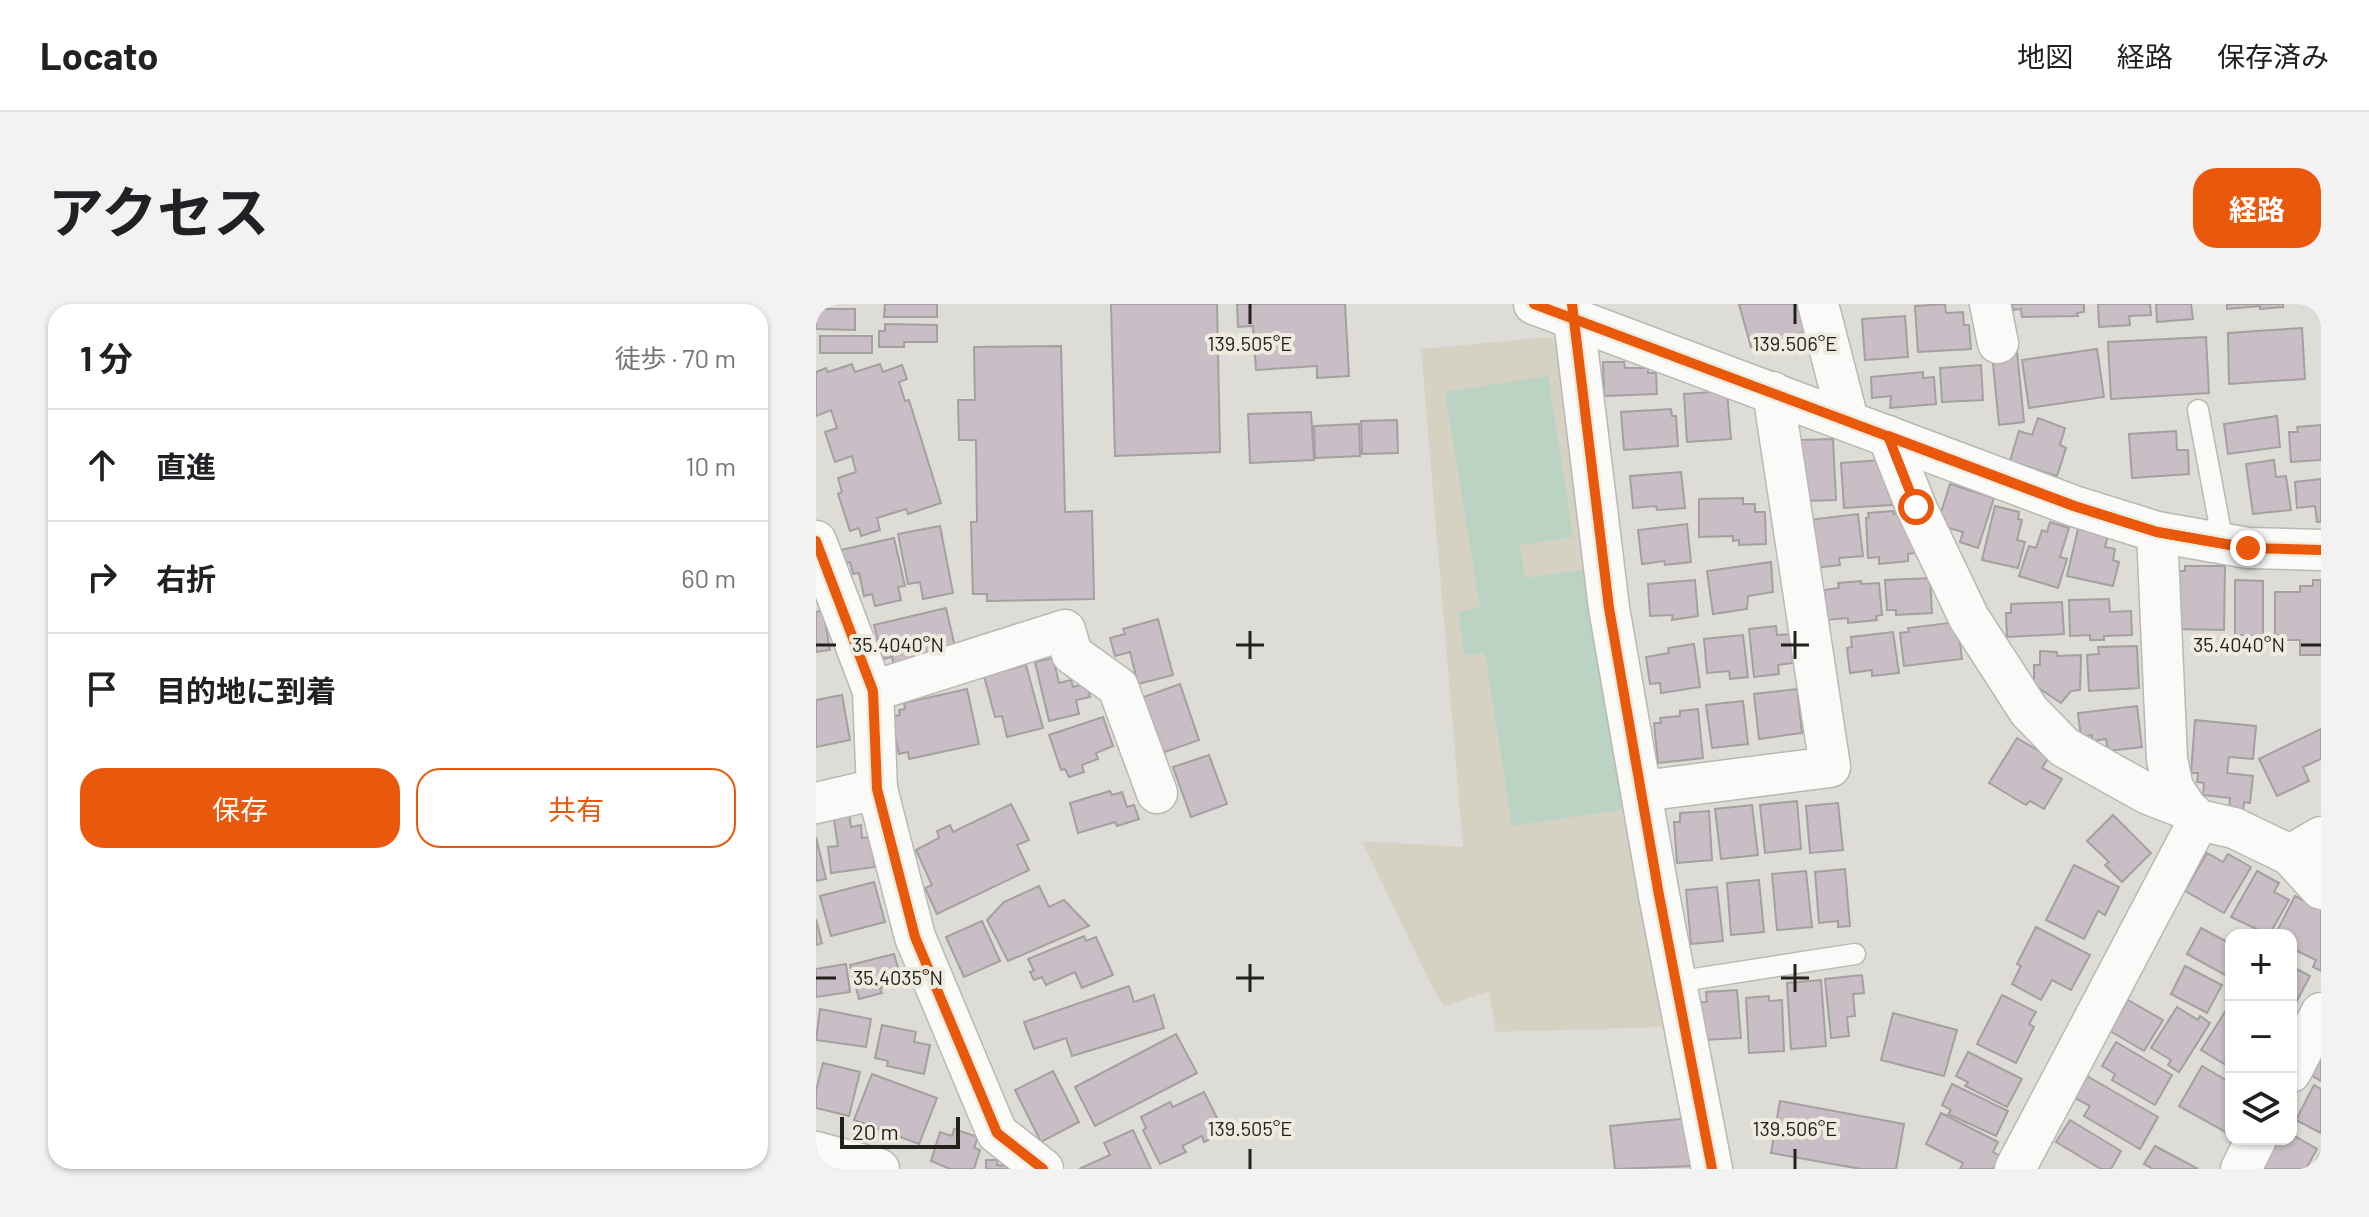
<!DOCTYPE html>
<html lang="ja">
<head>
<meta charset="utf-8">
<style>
	:root { --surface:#fff; --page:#f2f2f2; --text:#202124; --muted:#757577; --line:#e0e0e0; --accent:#ea580c }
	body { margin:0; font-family:Barlow,"Noto Sans JP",sans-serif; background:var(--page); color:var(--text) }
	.controls { position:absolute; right:24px; bottom:24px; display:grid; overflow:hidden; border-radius:16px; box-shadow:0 2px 6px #0004 }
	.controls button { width:72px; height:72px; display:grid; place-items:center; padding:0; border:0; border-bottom:2px solid var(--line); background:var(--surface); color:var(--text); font:40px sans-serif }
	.scale { position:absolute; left:24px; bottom:20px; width:120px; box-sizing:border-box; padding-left:8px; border:4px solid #22211c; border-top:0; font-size:22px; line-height:28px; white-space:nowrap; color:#22211c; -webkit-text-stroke:6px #eeecdf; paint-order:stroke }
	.stop { position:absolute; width:24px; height:24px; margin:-18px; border:6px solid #ea580c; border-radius:50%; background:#fff }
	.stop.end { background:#ea580c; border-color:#fff; box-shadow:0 2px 8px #0008 }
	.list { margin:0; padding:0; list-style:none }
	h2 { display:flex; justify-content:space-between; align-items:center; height:104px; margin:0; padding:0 32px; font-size:34px }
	h2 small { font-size:26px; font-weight:400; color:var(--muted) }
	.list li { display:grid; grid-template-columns:52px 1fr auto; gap:24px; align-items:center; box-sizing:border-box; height:112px; padding:0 32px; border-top:2px solid var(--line) }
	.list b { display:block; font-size:30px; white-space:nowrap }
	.list em { font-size:26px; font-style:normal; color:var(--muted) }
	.actions { display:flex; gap:16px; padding:24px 32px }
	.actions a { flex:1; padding:18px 0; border:2px solid var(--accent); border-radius:24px; text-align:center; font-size:28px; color:var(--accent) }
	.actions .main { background:var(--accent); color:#fff }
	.icon { flex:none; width:44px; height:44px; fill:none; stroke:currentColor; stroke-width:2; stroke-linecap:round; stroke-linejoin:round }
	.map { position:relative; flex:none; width:1505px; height:865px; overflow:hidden; border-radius:24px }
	header { display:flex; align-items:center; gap:48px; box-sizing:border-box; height:112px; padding:0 40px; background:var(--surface); border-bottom:2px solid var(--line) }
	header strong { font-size:38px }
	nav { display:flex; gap:44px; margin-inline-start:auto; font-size:28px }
	.intro { display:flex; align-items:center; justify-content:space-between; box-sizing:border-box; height:192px; padding:0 48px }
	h1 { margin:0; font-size:56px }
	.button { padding:20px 36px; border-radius:24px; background:var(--accent); color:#fff; font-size:28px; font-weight:700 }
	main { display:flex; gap:48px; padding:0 48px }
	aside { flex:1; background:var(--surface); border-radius:24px; box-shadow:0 2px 6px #0004 }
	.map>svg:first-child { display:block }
</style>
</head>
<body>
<header>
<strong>Locato</strong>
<nav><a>地図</a><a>経路</a><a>保存済み</a></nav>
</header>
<div class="intro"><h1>アクセス</h1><a class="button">経路</a></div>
<main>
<aside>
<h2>1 分<small>徒歩 · 70 m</small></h2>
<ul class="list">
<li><svg class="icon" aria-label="ahead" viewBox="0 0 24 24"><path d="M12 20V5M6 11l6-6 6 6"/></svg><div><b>直進</b></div><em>10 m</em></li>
<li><svg class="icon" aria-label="right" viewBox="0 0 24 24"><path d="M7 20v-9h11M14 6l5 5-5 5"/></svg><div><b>右折</b></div><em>60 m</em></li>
<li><svg class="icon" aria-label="arrive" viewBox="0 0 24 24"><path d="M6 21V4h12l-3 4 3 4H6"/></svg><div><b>目的地に到着</b></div></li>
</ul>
<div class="actions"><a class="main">保存</a><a>共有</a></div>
</aside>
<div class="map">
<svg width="1505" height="865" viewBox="0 0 1505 865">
	<rect width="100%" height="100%" fill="#dedcd6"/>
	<path fill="#d5d2c4" d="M733,33L750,47L847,723L680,728L673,687L628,702L617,685L546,537L647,543L605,45Z"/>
	<path fill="#bad3c3" d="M732,72L757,233L704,241L709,274L771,265L809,505L696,522L669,349L649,351L642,308L664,304L629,88Z"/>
	<g fill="#c9bec6" stroke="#a3a0a0" stroke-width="2">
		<path d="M69,0H121V13H68Z"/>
		<path d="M295,0H401L404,148L299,152Z"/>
		<path d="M421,0H529L533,72L501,74V62L440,66L437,22L422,23Z"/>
		<path d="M923,0H986L993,27L935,43Z"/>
		<path d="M1129,0L1130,9L1147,8L1148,21H1153L1155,45L1102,48L1099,2Z"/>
		<path d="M1196,0H1268V8L1261,9L1262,12L1206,13L1205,5L1197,6Z"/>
		<path d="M1282,0H1334L1335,11L1313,12L1314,21L1283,23Z"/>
		<path d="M1340,0H1375L1377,15L1341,18Z"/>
		<path d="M1411,0H1467V3L1444,5V2L1411,5Z"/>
		<path d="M0,5H39V26L0,25Z"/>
		<path d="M1089,12L1092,53L1049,56L1046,15Z"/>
		<path d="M69,20L121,21V38H88V43H63V27H69Z"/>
		<path d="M1486,24L1489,75L1413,80L1412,29Z"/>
		<rect x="4" y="32" width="52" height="17"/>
		<path d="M1390,33L1393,89L1295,95L1292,38Z"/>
		<path d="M245,42L249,208L276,207L278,295L171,297V290H157L155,218H161L160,136H143L142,96H159L158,43Z"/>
		<path d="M1281,45L1288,93L1213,104L1206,56Z"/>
		<path d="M1201,47L1208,118L1183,121L1176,49Z"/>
		<path d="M787,58H808L809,64H832V69H840L841,90L788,92Z"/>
		<path d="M36,60L39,68L64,60L67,68L86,61L91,75L83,78L89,97L93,96L125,199L92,210L90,205L61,214L64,226L45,232L43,224L34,227L22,190L26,188L22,174L40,168L36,152L19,158L9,128L21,124L15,106L0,112V68L10,64L12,68Z"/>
		<path d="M1165,61L1167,96L1126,98L1124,64Z"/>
		<path d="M1107,68V74L1118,73L1120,100L1074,104L1075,92L1056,94L1055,73Z"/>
		<path d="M911,87L915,135L871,138L868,90Z"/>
		<path d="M855,105L856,112H860L862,142L808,146L805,108Z"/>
		<path d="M495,108L498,156L434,159L432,110Z"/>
		<path d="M1461,112L1464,143L1412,150L1408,120Z"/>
		<path d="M1222,114L1249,124L1244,141L1250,144L1241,172L1194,157L1203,127L1216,131Z"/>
		<path d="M581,116L582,149L546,150L545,117Z"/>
		<path d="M543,120L544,152L499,154L498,122Z"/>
		<path d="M1505,121V156L1475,158L1473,128H1482L1481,123Z"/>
		<path d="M1360,127L1361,146H1372L1373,170L1316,174L1313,130Z"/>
		<path d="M1017,135L1020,196L991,197L983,136Z"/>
		<path d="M1066,156L1074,173L1076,201L1028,204L1025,159Z"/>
		<path d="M1458,156L1460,173L1470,172L1475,206L1437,210L1430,160Z"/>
		<path d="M865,168L869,204L841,206L840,202L817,204L814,172Z"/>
		<path d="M1505,175V218H1501L1499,202L1481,204L1479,178Z"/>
		<path d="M1134,180L1178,194L1162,244L1144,238L1147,228L1126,222L1129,214L1124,212Z"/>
		<path d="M927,194V200H939V208H949L950,240L923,241V236L917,237V232L883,233V195Z"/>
		<path d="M1179,202L1203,208L1202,215L1206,216L1201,236L1209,238L1202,264L1166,256Z"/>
		<path d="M1077,207L1078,210H1088L1097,224L1099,249L1092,250V257L1063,260V253L1052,254L1050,214H1053L1052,209Z"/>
		<path d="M1042,210L1047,252L1023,254L1024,261L998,264L992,216Z"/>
		<path d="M1234,218L1253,224L1244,253L1251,255L1242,284L1203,272L1213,242L1220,244L1226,226L1231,228Z"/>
		<path d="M871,220L875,258L849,261L848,257L826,260L822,226Z"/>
		<path d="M124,222L137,289L107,295L104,278L92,280L82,230Z"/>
		<path d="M1262,225L1292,232L1289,243L1299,245L1297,256L1303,258L1297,282L1251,272Z"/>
		<path d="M78,234L89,282L82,283L85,296L59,302L56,290L48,292L43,269L37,270L34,258L28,260L25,246Z"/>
		<path d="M955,258L957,288L932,292L931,305L897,310L891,267Z"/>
		<path d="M1369,262H1409L1408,326L1361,325L1362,267H1369Z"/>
		<path d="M1114,274L1116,309L1080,311V306H1071L1069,276Z"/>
		<path d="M879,276L882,312L856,316L857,311L834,312L832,280Z"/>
		<path d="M1419,276L1447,277V332L1419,331Z"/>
		<path d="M1497,276H1505V351H1484V336H1463V331H1459V288H1484V282H1497Z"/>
		<path d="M1045,277V280L1063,279L1066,311L1060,312L1061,316L1032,319V314L1008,316L1005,293L1009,292L1008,286L1023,284L1022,279Z"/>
		<path d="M1293,295L1294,308L1315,307L1316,331L1288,332V336H1274V331L1254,332L1253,296Z"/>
		<path d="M1246,298L1248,330L1191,333L1190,309H1195V300Z"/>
		<path d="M130,304L140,347L78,361L76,353L67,355L58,321Z"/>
		<path d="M7,306L14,346L0,348V308Z"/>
		<path d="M342,315L357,371L322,380L314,348L299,352L294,334L309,330L307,325Z"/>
		<path d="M1141,318L1146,355L1088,362L1084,329L1093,328L1092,324Z"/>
		<path d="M960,322L961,331L974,330L977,359L962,361L963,370L938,373L933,325Z"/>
		<path d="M1077,328L1083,369L1056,372V366L1034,369L1031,344L1036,343L1035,333Z"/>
		<path d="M927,331L932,373L914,375L913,367L891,369L888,335Z"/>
		<path d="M878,340L884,383L845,389L844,379L834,380L830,353L853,349L852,344Z"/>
		<path d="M1321,342L1323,384L1273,387L1271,351L1283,350L1282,343Z"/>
		<path d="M1224,347L1241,348V352L1265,351L1264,386L1255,387L1245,399L1218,381V361H1224Z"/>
		<path d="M237,354L243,379L255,376L257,383L271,379L274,393L260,396L263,410L233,417L219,358Z"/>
		<path d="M210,361L227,424L191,433L186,412L179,413L168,372Z"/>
		<path d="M364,380L383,436L346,449L322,395Z"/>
		<path d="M151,385L163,440L93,455L92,448L83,450L75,413L84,411L83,406L89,405L88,399Z"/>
		<path d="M981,385L986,429L943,435L938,390Z"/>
		<path d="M26,391L34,436L0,443V396Z"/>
		<path d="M927,397L932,440L896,444L890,401Z"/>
		<path d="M1321,402L1326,443L1292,447L1290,435L1276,437V431L1265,433L1262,409Z"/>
		<path d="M882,405L887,454L842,459L838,419H845L844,414L864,412V407Z"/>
		<path d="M287,413L297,442L280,449L282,455L266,461L268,468L253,473L249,465L245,466L233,431Z"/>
		<path d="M1379,416L1440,422L1437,455L1413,453L1411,469L1437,472L1434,499L1428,498L1427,509L1413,508L1414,494L1387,491L1388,479L1381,478L1382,469H1375Z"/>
		<path d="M1505,425V455L1487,463L1493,477L1461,492L1443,455Z"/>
		<path d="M1201,434L1233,453L1226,464L1246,475L1228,505L1214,497L1210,501L1173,479Z"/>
		<path d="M393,451L411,500L375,513L357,463Z"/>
		<path d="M294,487L296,491L306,488L311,503L318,501L323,515L301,522L299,518L262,529L254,499Z"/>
		<path d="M981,497L985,545L949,549L944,501Z"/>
		<path d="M1022,499L1027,546L994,549L990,502Z"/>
		<path d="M195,500L213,536L201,541L213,566L121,610L109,584L116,581L100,546L123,534L121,527L134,521L137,528Z"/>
		<path d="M936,501L942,551L905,555L899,505Z"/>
		<path d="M33,507L35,523L45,521L46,534L55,533L59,563L15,569L12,543L22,542L17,510Z"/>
		<path d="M893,507L896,556L861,559L858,518H864V509Z"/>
		<path d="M1297,511L1335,549L1306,578L1289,561L1293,558L1271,537Z"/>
		<path d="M0,533L10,575L0,577Z"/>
		<path d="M1391,549L1407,558L1412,550L1435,563L1408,609L1369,587Z"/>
		<path d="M1258,561L1303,583L1289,611L1282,607L1268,635L1230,616Z"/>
		<path d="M1029,565L1034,622L1022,623V617L1003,619L999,568Z"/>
		<path d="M990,567L996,623L961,626L956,570Z"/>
		<path d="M1441,567L1463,579L1458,588L1473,596L1453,631L1415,613Z"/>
		<path d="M943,576L948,628L915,631L911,579Z"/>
		<path d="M58,578L69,618L15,632L4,592Z"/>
		<path d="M223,582L233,603L248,596L273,622L192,657L171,616L188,598Z"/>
		<path d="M901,583L907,637L875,640L870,586Z"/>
		<path d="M1479,592L1505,605V667L1497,663L1500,656L1475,644V631H1459Z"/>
		<path d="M0,615L6,639L0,641Z"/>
		<path d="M166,617L184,657L148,673L130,633Z"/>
		<path d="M1220,623L1274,651L1255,686L1236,676L1225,696L1196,680L1205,662L1201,660Z"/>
		<path d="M1385,624L1415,640V660L1409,671L1371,650Z"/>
		<path d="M268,632L270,637L280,633L297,671L266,684L259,668L230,681L226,673L218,676L214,668L218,667L212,655Z"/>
		<path d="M78,650L86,678L64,684L66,689L43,695L34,661Z"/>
		<path d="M30,660L34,688L0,693V665Z"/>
		<path d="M1369,662L1406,681L1391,709L1355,690Z"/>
		<path d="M1475,662L1494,672L1475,708Z"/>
		<path d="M1046,671L1048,689L1037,690L1039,712L1031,713L1033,732L1015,734L1009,675Z"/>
		<path d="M1005,676L1010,742L975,745L971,679Z"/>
		<path d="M313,682L318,698L338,691L348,724L256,752L250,734L218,745L208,718Z"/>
		<path d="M921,686L925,734L887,736L884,698H891L890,688Z"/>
		<path d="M1186,691L1220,708L1213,720L1218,723L1200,759L1161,740Z"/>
		<path d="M953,692V697L966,696L968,747L933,749L930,694Z"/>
		<path d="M1312,696L1347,716L1328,747L1294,727Z"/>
		<path d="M1361,703L1382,716L1384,712L1394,719L1363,768L1352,761L1355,756L1335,744Z"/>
		<path d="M1412,703L1415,705V764L1385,746Z"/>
		<path d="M4,705L55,715L50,743L0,736Z"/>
		<path d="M1077,709L1141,726L1128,772L1065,756Z"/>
		<path d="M66,721L100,728L98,738L114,741L108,770L71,762L72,757L59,754Z"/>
		<path d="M360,730L381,769L279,822L259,783Z"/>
		<path d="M1300,738L1356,771L1339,801L1296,776L1299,770L1286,762Z"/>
		<path d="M1152,748L1206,775L1191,803L1149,782L1152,778L1140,772Z"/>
		<path d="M1505,750V777L1493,770Z"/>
		<path d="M7,759L44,768L33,812L0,804V787Z"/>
		<path d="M1386,762L1415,779V831L1363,802Z"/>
		<path d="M237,767L263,818L225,838L199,786Z"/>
		<path d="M56,770L121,794L103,840L38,816Z"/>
		<path d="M1271,772L1342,813L1324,845L1268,812L1274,802L1259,794Z"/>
		<path d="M1136,780L1192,807L1180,832L1132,810L1135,806L1126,801Z"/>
		<path d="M1498,781L1505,785V829L1480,816Z"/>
		<path d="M388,788L408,828L388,838L386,832L366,842L370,848L344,860L327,826L330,824L325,813L354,798L357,803Z"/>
		<path d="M964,797L1088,820L1080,865H1045L955,849Z"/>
		<path d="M1125,809L1182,838L1177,848L1184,852L1177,865H1144L1147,859L1110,840Z"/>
		<path d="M874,814L878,862L799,865L794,822Z"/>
		<path d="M1254,816L1305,847L1295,865H1285L1240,838Z"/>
		<path d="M138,825L162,833L158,844L164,846L158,865H134L115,857L124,828L136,832Z"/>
		<path d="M317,826L335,865H263L294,851L288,839Z"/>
		<path d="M1475,830L1501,845L1490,865H1443L1456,835H1475Z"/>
		<path d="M1339,842L1382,865H1337L1328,860Z"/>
		<path d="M1505,848V865H1495Z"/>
		<path d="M170,856H182L181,861L191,862V865H170Z"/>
	</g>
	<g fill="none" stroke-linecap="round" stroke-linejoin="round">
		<g stroke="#b9b8b3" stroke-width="23">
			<g id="service">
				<path d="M1382,106L1407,239"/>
				<path d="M859,678L1039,650"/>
			</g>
		</g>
		<g stroke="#b9b8b3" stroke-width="43">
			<g id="minor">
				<path d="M718,0L1258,202L1341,228L1432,244L1505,246"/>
				<path d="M756,0L793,304L843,591L896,865"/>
				<path d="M1002,0L1032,116"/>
				<path d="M1174,0L1182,39"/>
				<path d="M1072,132L1100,203L1153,314L1213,407L1248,443L1332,490L1371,505"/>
				<path d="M1341,228L1351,455L1357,484L1371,505L1383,516L1418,524L1474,551L1505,533"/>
				<path d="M0,237L57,387L61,485L99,633L181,829L227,865"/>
				<path d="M57,387L249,326L256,350L302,383L341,489"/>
				<path d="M826,487L1014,463L957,88"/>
				<path d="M0,499L61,485"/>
				<path d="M1474,551L1505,585"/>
				<path d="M1475,768L1505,709"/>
				<path d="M0,848L63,865"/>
				<path d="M1199,865L1383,516"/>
				<path d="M1425,865L1440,835"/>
			</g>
		</g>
		<use href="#service" stroke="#fafaf9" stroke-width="20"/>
		<use href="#minor" stroke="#fafaf9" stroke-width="40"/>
		<g stroke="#eeecdf" stroke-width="15">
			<g id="cycleway">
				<path d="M718,0L1258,202L1341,228L1432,244L1505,246"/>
				<path d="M756,0L793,304L843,591L896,865"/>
				<path d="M0,237L57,387L61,485L99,633L181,829L227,865"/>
			</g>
		</g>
		<use href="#cycleway" stroke="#e8590c" stroke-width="10"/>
	</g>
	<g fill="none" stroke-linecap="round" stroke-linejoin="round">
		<path stroke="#ea580c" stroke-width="10" d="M1100,203L1072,132L1258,202L1341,228L1432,244"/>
	</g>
	<path fill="none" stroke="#22211c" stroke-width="3" d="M434,0V20M979,0V20M434,327V355M979,327V355M0,341H20M420,341H448M965,341H993M1485,341H1505M434,660V688M979,660V688M0,674H20M420,674H448M965,674H993M434,845V865M979,845V865"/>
	<g font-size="20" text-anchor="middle" fill="#22211c" stroke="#eeecdf" stroke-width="8" stroke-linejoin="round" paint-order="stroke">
		<text x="434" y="47">139.505°E</text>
		<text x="979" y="47">139.506°E</text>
		<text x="82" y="348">35.4040°N</text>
		<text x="1423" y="348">35.4040°N</text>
		<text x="82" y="681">35.4035°N</text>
		<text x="434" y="832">139.505°E</text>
		<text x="979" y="832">139.506°E</text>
	</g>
</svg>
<div class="controls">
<button>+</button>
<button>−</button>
<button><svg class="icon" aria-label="layers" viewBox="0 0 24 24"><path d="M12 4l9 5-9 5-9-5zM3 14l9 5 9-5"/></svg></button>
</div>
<div class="scale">20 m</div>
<div class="stop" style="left:1100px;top:203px"></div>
<div class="stop end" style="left:1432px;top:244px"></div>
</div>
</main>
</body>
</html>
